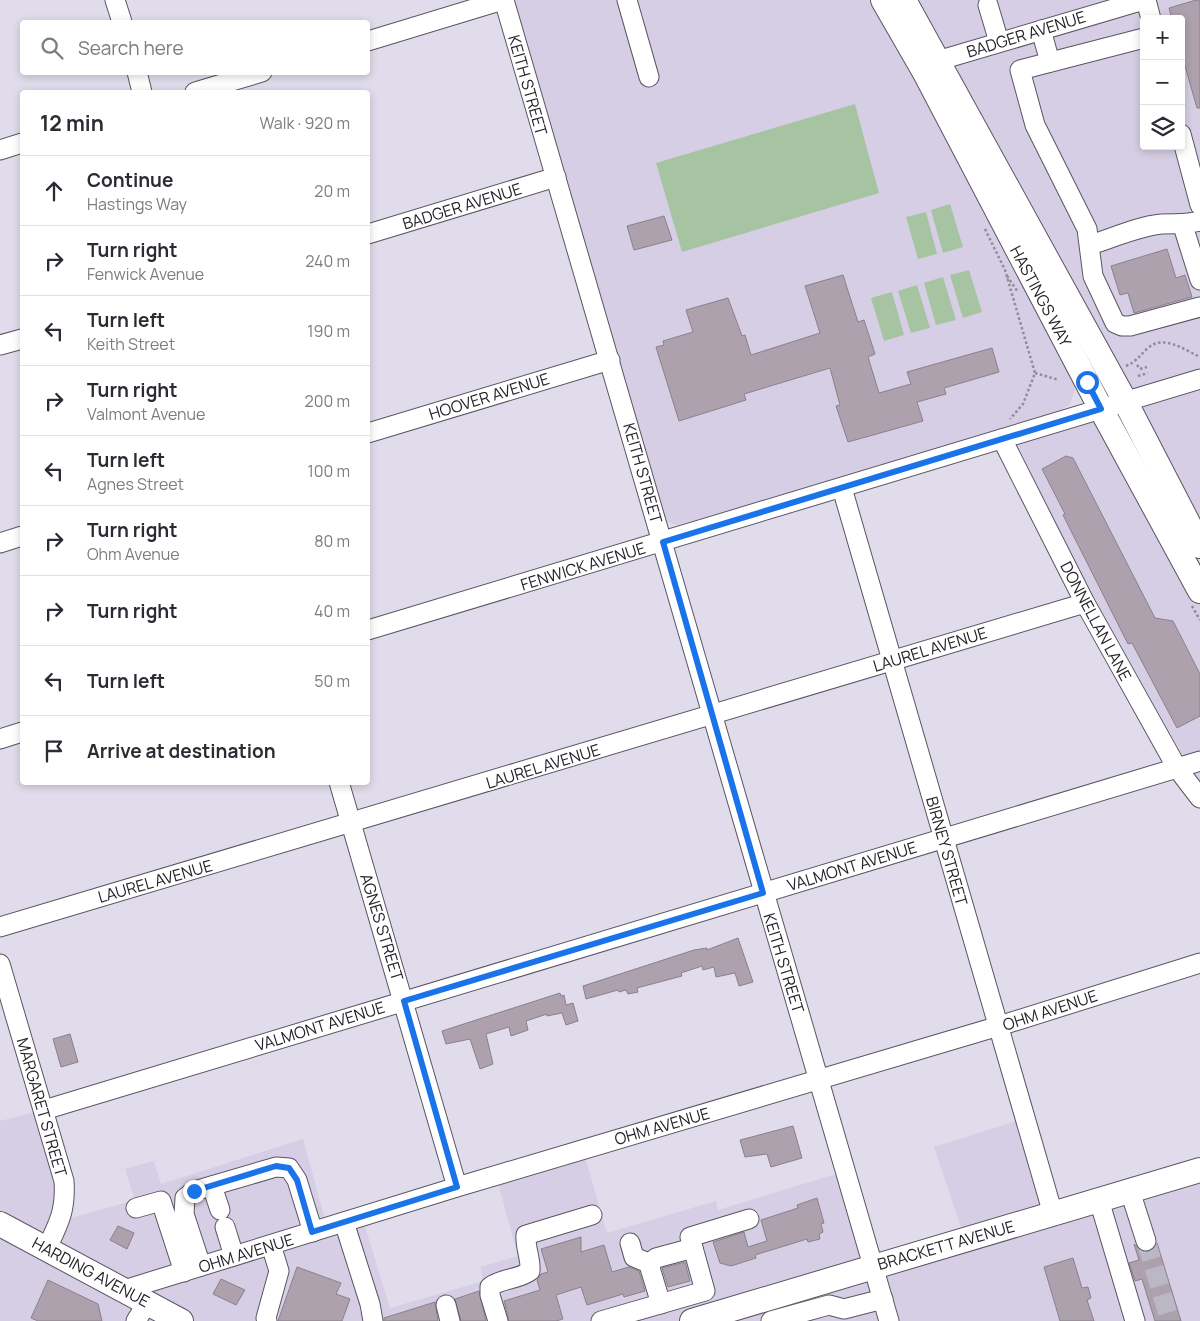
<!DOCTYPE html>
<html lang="en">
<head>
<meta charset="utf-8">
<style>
	:root { --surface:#fff; --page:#f7f7f7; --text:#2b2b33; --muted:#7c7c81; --line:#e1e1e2 }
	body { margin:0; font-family:Manrope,sans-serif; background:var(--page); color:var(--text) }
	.controls { position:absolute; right:15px; top:15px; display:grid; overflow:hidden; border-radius:5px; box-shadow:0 2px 8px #0003 }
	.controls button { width:45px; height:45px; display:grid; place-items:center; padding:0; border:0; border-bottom:1px solid var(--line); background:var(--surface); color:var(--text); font:25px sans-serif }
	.stop { position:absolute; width:15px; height:15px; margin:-11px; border:4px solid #1a73e8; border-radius:50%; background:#fff }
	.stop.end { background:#1a73e8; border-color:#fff; box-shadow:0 1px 5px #0008 }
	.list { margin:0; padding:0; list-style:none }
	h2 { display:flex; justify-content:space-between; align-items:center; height:65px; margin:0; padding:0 20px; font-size:21px }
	h2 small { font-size:16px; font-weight:400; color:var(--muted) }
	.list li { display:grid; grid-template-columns:32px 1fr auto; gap:15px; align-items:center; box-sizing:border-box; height:70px; padding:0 20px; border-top:1px solid var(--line) }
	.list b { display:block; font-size:19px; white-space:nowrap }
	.list p { margin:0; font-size:16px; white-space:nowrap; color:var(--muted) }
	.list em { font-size:16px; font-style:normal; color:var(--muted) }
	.icon { flex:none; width:28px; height:28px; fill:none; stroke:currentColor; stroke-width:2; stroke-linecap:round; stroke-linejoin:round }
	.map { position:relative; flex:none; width:1200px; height:1321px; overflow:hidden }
	.search { position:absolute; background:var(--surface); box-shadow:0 2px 8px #0003; left:20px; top:20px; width:350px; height:55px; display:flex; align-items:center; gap:12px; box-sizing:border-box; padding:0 18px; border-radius:5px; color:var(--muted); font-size:19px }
	.panel { position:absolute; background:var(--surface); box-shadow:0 2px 8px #0003; left:20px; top:90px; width:350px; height:695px; border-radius:5px }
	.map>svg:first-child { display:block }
</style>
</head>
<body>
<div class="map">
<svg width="1200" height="1321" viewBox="0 0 1200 1321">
	<rect width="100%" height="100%" fill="#e1dceb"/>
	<g fill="#d5cee4" fill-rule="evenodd">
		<path d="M514,0H869L904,55L1006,245L1026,292L1074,380L1075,390L1069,405L1054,414L911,458L683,523L676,525L668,522L663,512Z"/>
		<path d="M904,0H1200V541ZM1144,19H1181V146H1144Z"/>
		<path d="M1101,409L1200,591V798L1002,439Z"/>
		<path d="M44,1110L61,1221L135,1200L125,1169L154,1161L161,1184L303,1139L327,1227L362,1217L390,1308L484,1281L480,1267L518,1256L496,1176L583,1150L607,1233L716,1201L718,1210L846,1171L874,1266L965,1239L934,1147L1026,1118L1053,1213L1200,1170V1321H0V1121Z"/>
	</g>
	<g fill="#a7c4a2">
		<path d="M855,104L879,193L682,252L656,163Z"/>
		<path d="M950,204L963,247L943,253L931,210Z"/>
		<path d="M926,212L937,254L918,259L906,217Z"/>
		<path d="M969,270L982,312L963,318L950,275Z"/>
		<path d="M943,277L956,320L936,325L924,283Z"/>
		<path d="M917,285L930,328L911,333L898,291Z"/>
		<path d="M892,292L904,335L884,341L871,298Z"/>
	</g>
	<g fill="#aca1ad" stroke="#8b808c">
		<path d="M1196,0H1200V108H1197L1181,52V19H1172L1169,8Z"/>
		<path d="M664,216L672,240L634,250L627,226Z"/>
		<path d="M1167,249L1176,278L1185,275L1192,297L1134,313L1128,293L1120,295L1111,266Z"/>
		<path d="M843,275L858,322L864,320L875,354L868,357L879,393L911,384L907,372L992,348L999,372L944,388L946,394L917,402L923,421L848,442L836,406L840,405L830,368L744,394L746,400L679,421L656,347L664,345L663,341L693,332L686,310L728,298L742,336L745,335L751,355L820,333L805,286Z"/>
		<path d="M1066,456L1073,458L1155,618L1173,621L1200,674V716L1177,728L1132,643L1128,644L1063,515L1065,514L1042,469Z"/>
		<path d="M738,938L753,982L739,986L735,973L716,977L714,967L703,970L702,966L681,973L682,976L637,988L638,992L628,994L626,990L619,992L618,990L586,999L583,986L694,950L707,948V950Z"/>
		<path d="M560,993L561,996L564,995L566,1005L573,1003L578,1021L566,1025L562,1013L547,1016V1014L526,1021L528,1030L511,1036L509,1027L486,1034L493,1064L480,1069L470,1039L446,1044L442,1031Z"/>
		<path d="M70,1034L78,1062L61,1067L53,1039Z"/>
		<path d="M793,1126L802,1158L771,1167L767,1154L745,1157L740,1140Z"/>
		<path d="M817,1198L824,1223L821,1224L823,1232L819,1234L820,1239L808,1242L807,1239L755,1255L756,1258L731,1266L720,1263L713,1242L744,1232L748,1247L767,1241L761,1220L798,1208L797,1205Z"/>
		<path d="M118,1226L134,1233L127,1249L110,1240Z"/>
		<path d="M581,1237V1252L604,1245L612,1272L629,1267L639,1271L645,1291L624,1297L623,1294L587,1305L581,1287L556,1295L563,1319L556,1321H509L504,1301L540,1290L537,1280L541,1274L548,1272L541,1249Z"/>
		<path d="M1157,1243L1181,1321H1155L1142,1279L1135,1281L1129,1263L1139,1260L1134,1244L1144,1252L1154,1249Z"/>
		<path d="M1073,1258L1082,1288L1088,1287L1091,1298L1087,1300L1094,1321H1060L1044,1267Z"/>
		<path d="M685,1262L690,1281L668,1287L662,1268Z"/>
		<path d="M297,1267L341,1283L336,1294L350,1299L342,1321H278Z"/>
		<path d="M221,1279L245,1290L236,1305L213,1294Z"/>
		<path d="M48,1280L98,1304L102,1321H38L31,1318Z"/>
		<path d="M479,1291L486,1321H461L455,1299Z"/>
		<path d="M435,1302L438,1321H384V1318Z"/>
	</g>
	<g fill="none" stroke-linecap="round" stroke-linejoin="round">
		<path stroke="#bbb7c4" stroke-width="19" stroke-dasharray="19 9" stroke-linecap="butt" d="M1146,1241L1170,1321"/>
		<g stroke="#5a5562" stroke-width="21">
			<g id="minor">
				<path d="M115,0L122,22"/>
				<path d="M504,0L889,1321"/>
				<path d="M627,0L649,77"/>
				<path d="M1146,0L1151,19"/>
				<path d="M988,5L999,42"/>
				<path d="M1041,30L1050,62"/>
				<path d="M1144,38L1020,70L1035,125L1087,229L1093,276L1115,323L1122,326H1130L1200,307"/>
				<path d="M368,41L503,0"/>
				<path d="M937,61L1144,0"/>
				<path d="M137,72L142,92"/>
				<path d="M195,92L262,72"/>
				<path d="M1181,134L1200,205"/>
				<path d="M0,150L22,143"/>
				<path d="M1183,226L1200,280"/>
				<path d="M368,234L556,177"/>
				<path d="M1090,245C1113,238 1138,226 1162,224C1176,223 1185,225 1200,221"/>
				<path d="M0,345L22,339"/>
				<path d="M368,433L610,360"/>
				<path d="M1002,439L1085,603L1177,768L1200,798"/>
				<path d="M842,488L1053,1214"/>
				<path d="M0,543L22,536"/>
				<path d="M368,630L1200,379"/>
				<path d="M0,739L22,732"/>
				<path d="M339,782L457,1187"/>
				<path d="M0,927L1085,603"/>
				<path d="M0,964L64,1181C66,1210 59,1223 47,1248"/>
				<path d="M44,1110L1200,761"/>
				<path d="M212,1186L220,1210"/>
				<path d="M1130,1191L1146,1241"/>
				<path d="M1099,1200L1135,1321"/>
				<path d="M136,1208L161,1201L184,1272"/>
				<path d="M344,1222L370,1304L373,1321"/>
				<path d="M225,1227L234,1256"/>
				<path d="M630,1243L634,1257L651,1264"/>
				<path d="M201,1266L184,1214L185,1198L194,1191L276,1167L289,1168L297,1180L313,1232"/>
				<path d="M124,1290L457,1187L999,1026L1200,963"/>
				<path d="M661,1304L650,1268L651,1262L656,1258L693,1248"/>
				<path d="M446,1305L450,1321"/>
				<path d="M136,1321L147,1303"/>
				<path d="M267,1321L266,1318L279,1271L271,1245"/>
				<path d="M498,1321L490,1295V1287C501,1278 518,1280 530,1271C531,1258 525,1248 526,1235L592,1215"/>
				<path d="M601,1321L705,1291L690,1237L749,1219"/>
				<path d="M771,1321L829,1305L844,1309L883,1299"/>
			</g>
		</g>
		<g stroke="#5a5562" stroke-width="26">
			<g id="major">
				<path d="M883,0L925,73L1101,409L1200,591"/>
				<path d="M904,0L1125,401L1200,546"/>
				<path d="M0,1224L181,1321"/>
				<path d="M692,1321L1200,1170"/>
			</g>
		</g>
		<g stroke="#908c98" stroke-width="2.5" stroke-dasharray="2.5 2.5" stroke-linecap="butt">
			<path d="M985,229L1005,270L1035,373L1023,404L1010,419"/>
			<path d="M1007,276L1018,292"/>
			<path d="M1137,365L1140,369L1147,367"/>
			<path d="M1126,366C1136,362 1140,355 1148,348C1163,334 1185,350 1200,357"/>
			<path d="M1035,373L1059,380"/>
			<path d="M1138,376L1148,373"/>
			<path d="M1192,606L1200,620"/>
		</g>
		<use href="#minor" stroke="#fff" stroke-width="19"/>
		<use href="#major" stroke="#fff" stroke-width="24"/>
	</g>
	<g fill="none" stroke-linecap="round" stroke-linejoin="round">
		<path stroke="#1a73e8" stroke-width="6" d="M194,1191L276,1166L289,1168L297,1180L312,1232L457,1187L404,1001L763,893L663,542L1101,409L1087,382"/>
	</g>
	<g text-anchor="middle" stroke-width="4" stroke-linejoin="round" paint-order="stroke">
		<g font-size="16" fill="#252329" stroke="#fff">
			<text transform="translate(1026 34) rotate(-17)" y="6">BADGER AVENUE</text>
			<text transform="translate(528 85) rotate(74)" y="6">KEITH STREET</text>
			<text transform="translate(462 206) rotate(-17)" y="6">BADGER AVENUE</text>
			<text transform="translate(1041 296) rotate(62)" y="6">HASTINGS WAY</text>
			<text transform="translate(489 396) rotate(-17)" y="6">HOOVER AVENUE</text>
			<text transform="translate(643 473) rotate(74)" y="6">KEITH STREET</text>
			<text transform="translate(583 566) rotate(-17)" y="6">FENWICK AVENUE</text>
			<text transform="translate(1096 621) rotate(62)" y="6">DONNELLAN LANE</text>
			<text transform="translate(930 649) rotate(-17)" y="6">LAUREL AVENUE</text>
			<text transform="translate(543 766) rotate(-17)" y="6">LAUREL AVENUE</text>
			<text transform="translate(947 851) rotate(74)" y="6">BIRNEY STREET</text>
			<text transform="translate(852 866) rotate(-17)" y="6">VALMONT AVENUE</text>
			<text transform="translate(155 881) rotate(-16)" y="6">LAUREL AVENUE</text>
			<text transform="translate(382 927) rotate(73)" y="6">AGNES STREET</text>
			<text transform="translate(784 963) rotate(73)" y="6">KEITH STREET</text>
			<text transform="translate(1050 1010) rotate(-18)" y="6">OHM AVENUE</text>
			<text transform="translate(320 1026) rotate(-17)" y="6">VALMONT AVENUE</text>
			<text transform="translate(42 1107) rotate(74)" y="6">MARGARET STREET</text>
			<text transform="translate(662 1126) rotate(-16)" y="6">OHM AVENUE</text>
			<text transform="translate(946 1245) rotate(-16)" y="6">BRACKETT AVENUE</text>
			<text transform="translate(246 1253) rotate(-17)" y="6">OHM AVENUE</text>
			<text transform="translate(91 1272) rotate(28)" y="6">HARDING AVENUE</text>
		</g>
	</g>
</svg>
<div class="controls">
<button>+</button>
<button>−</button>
<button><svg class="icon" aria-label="layers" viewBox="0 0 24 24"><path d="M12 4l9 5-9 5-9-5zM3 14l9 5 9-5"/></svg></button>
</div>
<div class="stop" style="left:1087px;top:382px"></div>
<div class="stop end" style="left:194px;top:1191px"></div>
<div class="search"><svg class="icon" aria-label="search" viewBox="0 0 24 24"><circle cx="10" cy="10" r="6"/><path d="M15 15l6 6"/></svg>Search here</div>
<section class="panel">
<h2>12 min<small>Walk · 920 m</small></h2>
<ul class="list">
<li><svg class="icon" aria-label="ahead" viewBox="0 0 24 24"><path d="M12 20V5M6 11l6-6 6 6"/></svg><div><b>Continue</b><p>Hastings Way</p></div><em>20 m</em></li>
<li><svg class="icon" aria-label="right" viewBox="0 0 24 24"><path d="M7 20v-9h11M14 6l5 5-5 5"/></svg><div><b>Turn right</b><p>Fenwick Avenue</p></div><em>240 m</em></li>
<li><svg class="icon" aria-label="left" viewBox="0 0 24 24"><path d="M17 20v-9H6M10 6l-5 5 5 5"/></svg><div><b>Turn left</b><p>Keith Street</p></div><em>190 m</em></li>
<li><svg class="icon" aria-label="right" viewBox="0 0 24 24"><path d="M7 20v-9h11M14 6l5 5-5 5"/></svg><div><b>Turn right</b><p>Valmont Avenue</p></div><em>200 m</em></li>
<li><svg class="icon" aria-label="left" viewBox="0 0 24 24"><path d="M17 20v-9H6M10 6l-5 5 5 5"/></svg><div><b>Turn left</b><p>Agnes Street</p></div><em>100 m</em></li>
<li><svg class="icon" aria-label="right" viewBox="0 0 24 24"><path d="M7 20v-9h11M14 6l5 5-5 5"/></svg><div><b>Turn right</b><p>Ohm Avenue</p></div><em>80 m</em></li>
<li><svg class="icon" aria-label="right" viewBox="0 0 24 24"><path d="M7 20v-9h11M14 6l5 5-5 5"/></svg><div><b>Turn right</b></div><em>40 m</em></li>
<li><svg class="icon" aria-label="left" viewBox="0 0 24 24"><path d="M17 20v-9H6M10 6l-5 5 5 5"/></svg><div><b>Turn left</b></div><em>50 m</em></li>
<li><svg class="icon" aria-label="arrive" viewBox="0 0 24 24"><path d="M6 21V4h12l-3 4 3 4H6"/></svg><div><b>Arrive at destination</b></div></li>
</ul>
</section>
</div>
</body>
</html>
